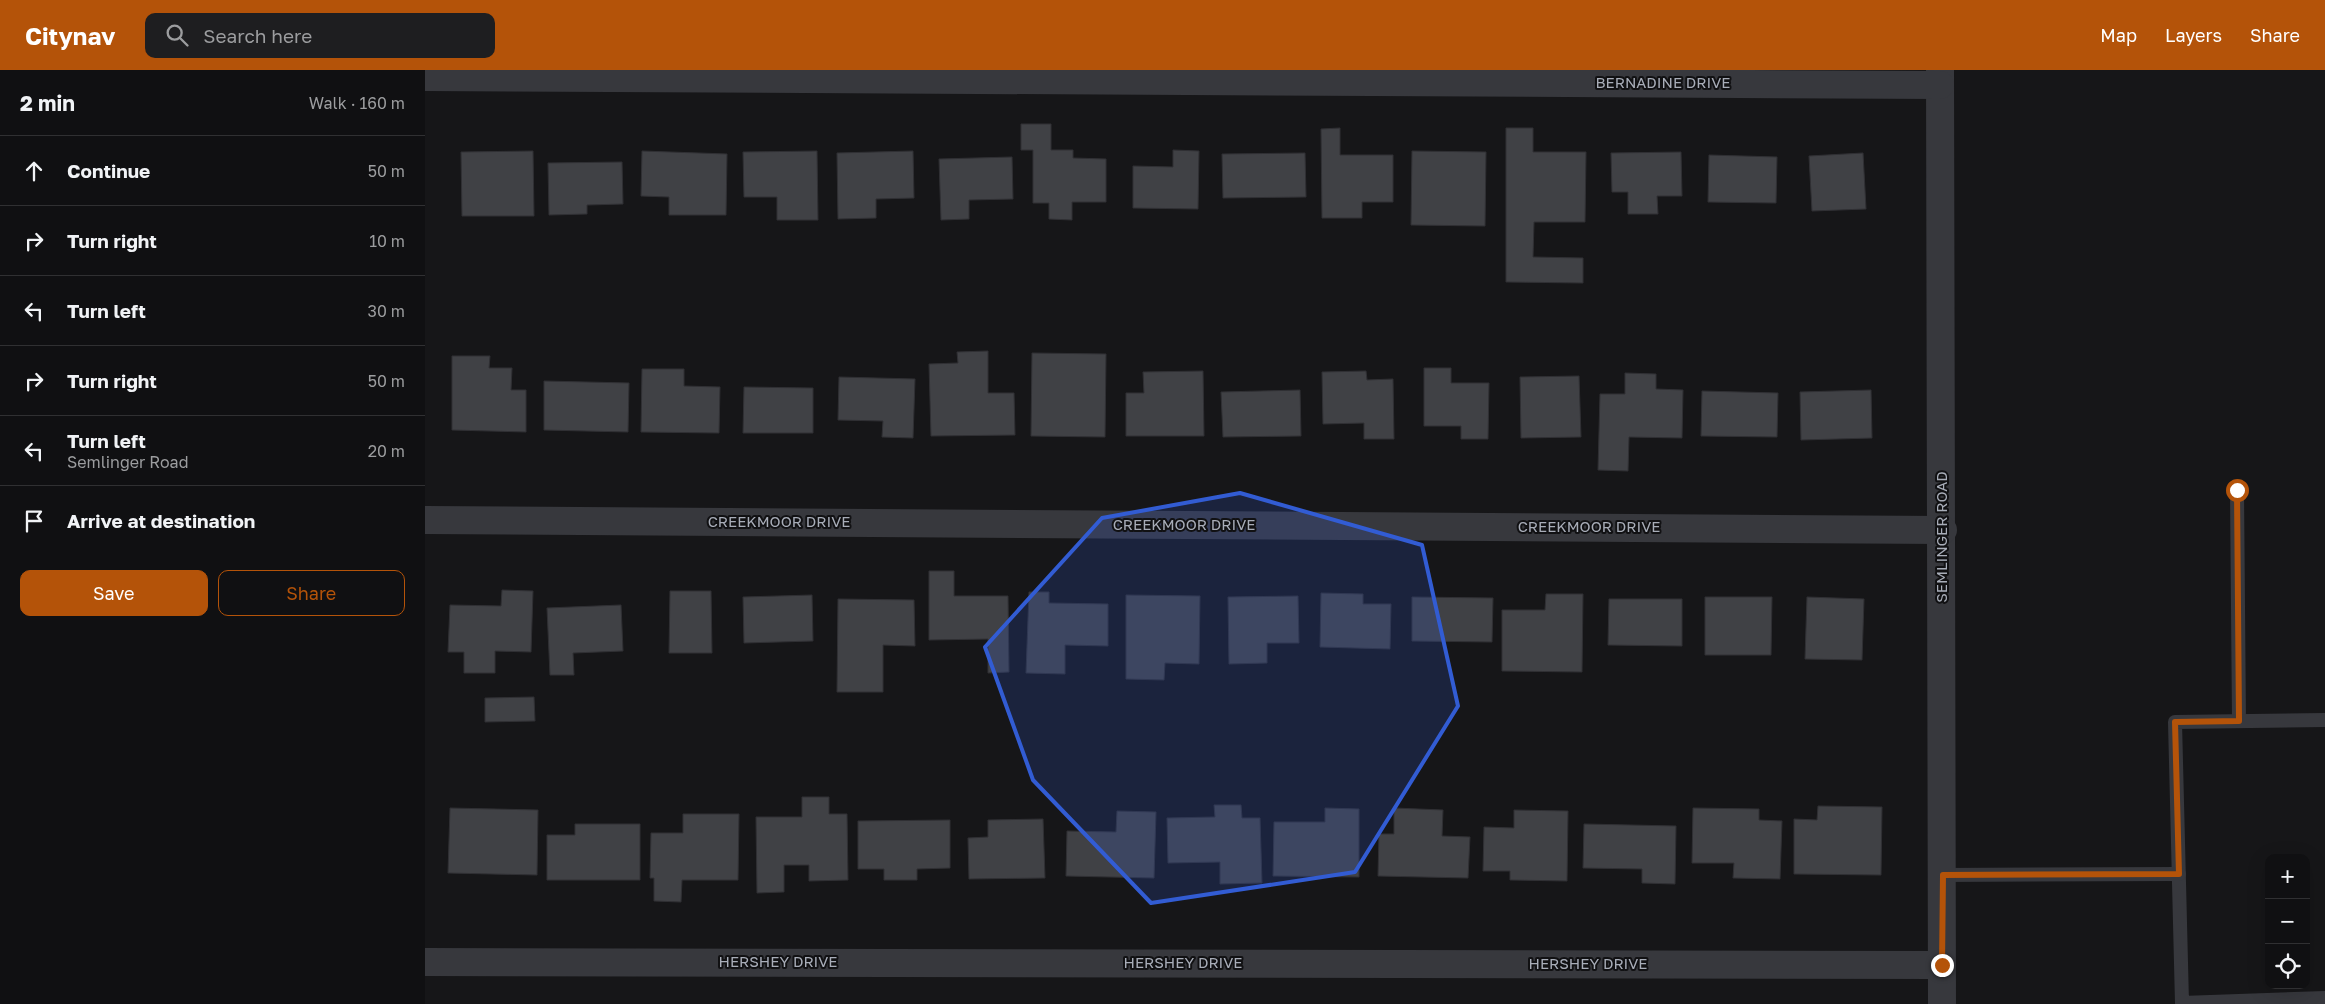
<!DOCTYPE html>
<html lang="en">
<head>
<meta charset="utf-8">
<style>
	:root { --surface:#101012; --page:#1e1e20; --text:#f1f3f6; --muted:#9c9d9f; --line:#303032; --accent:#b45309 }
	body { margin:0; font-family:"Golos Text",sans-serif; background:var(--page); color:var(--text) }
	.controls { position:absolute; right:15px; bottom:15px; display:grid; overflow:hidden; border-radius:10px; box-shadow:0 5px 20px #0002 }
	.controls button { width:45px; height:45px; display:grid; place-items:center; padding:0; border:0; border-bottom:1px solid var(--line); background:var(--surface); color:var(--text); font:25px sans-serif }
	.stop { position:absolute; width:15px; height:15px; margin:-11px; border:4px solid #b45309; border-radius:50%; background:#fff }
	.stop.end { background:#b45309; border-color:#fff; box-shadow:0 1px 5px #0008 }
	.list { margin:0; padding:0; list-style:none }
	h2 { display:flex; justify-content:space-between; align-items:center; height:65px; margin:0; padding:0 20px; font-size:21px }
	h2 small { font-size:16px; font-weight:400; color:var(--muted) }
	.list li { display:grid; grid-template-columns:32px 1fr auto; gap:15px; align-items:center; box-sizing:border-box; height:70px; padding:0 20px; border-top:1px solid var(--line) }
	.list b { display:block; font-size:19px; white-space:nowrap }
	.list p { margin:0; font-size:16px; white-space:nowrap; color:var(--muted) }
	.list em { font-size:16px; font-style:normal; color:var(--muted) }
	.actions { display:flex; gap:10px; padding:15px 20px }
	.actions a { flex:1; padding:11px 0; border:1px solid var(--accent); border-radius:10px; text-align:center; font-size:18px; color:var(--accent) }
	.actions .main { background:var(--accent); color:#fff }
	.icon { flex:none; width:28px; height:28px; fill:none; stroke:currentColor; stroke-width:2; stroke-linecap:round; stroke-linejoin:round }
	.map { position:relative; flex:none; width:1900px; height:934px; overflow:hidden }
	header { display:flex; align-items:center; gap:30px; box-sizing:border-box; height:70px; padding:0 25px; background:var(--accent); color:#fff }
	header strong { font-size:24px }
	nav { display:flex; gap:28px; margin-inline-start:auto; font-size:18px }
	.search { width:350px; height:45px; background:var(--page); display:flex; align-items:center; gap:12px; box-sizing:border-box; padding:0 18px; border-radius:10px; color:var(--muted); font-size:19px }
	main { display:flex }
	aside { flex:1; background:var(--surface) }
	.map>svg:first-child { display:block }
</style>
</head>
<body>
<header>
<strong>Citynav</strong>
<div class="search"><svg class="icon" aria-label="search" viewBox="0 0 24 24"><circle cx="10" cy="10" r="6"/><path d="M15 15l6 6"/></svg>Search here</div>
<nav><a>Map</a><a>Layers</a><a>Share</a></nav>
</header>
<main>
<aside>
<h2>2 min<small>Walk · 160 m</small></h2>
<ul class="list">
<li><svg class="icon" aria-label="ahead" viewBox="0 0 24 24"><path d="M12 20V5M6 11l6-6 6 6"/></svg><div><b>Continue</b></div><em>50 m</em></li>
<li><svg class="icon" aria-label="right" viewBox="0 0 24 24"><path d="M7 20v-9h11M14 6l5 5-5 5"/></svg><div><b>Turn right</b></div><em>10 m</em></li>
<li><svg class="icon" aria-label="left" viewBox="0 0 24 24"><path d="M17 20v-9H6M10 6l-5 5 5 5"/></svg><div><b>Turn left</b></div><em>30 m</em></li>
<li><svg class="icon" aria-label="right" viewBox="0 0 24 24"><path d="M7 20v-9h11M14 6l5 5-5 5"/></svg><div><b>Turn right</b></div><em>50 m</em></li>
<li><svg class="icon" aria-label="left" viewBox="0 0 24 24"><path d="M17 20v-9H6M10 6l-5 5 5 5"/></svg><div><b>Turn left</b><p>Semlinger Road</p></div><em>20 m</em></li>
<li><svg class="icon" aria-label="arrive" viewBox="0 0 24 24"><path d="M6 21V4h12l-3 4 3 4H6"/></svg><div><b>Arrive at destination</b></div></li>
</ul>
<div class="actions"><a class="main">Save</a><a>Share</a></div>
</aside>
<div class="map">
<svg width="1900" height="934" viewBox="0 0 1900 934">
	<rect width="100%" height="100%" fill="#161618"/>
	<g fill="#404145" stroke="#303034">
		<path d="M596,54H626V80H648V88L681,89V132H647V150L624,149V133H608V80H596Z"/>
		<path d="M915,58V85H968V132H937V148H897L896,59Z"/>
		<path d="M1081,58H1108V82H1161L1160,152H1109L1108,187L1158,188V213L1081,212Z"/>
		<path d="M748,80L774,81L773,139L708,138V96L748,97Z"/>
		<path d="M108,81L109,146H37L36,82Z"/>
		<path d="M217,81L302,84L301,145H244V127L216,126Z"/>
		<path d="M392,81L393,150H352V127H319L318,82Z"/>
		<path d="M488,81L489,128L451,129V148L413,149L412,83Z"/>
		<path d="M987,81L1061,82L1060,156L986,155Z"/>
		<path d="M1256,82L1257,126H1232L1233,144H1203V122H1187L1186,83Z"/>
		<path d="M880,83L881,127L798,128L797,84Z"/>
		<path d="M1438,83L1441,139L1387,141L1384,86Z"/>
		<path d="M1284,85L1352,87L1351,133L1283,132Z"/>
		<path d="M587,87L588,129L544,130V149L516,150L514,89Z"/>
		<path d="M197,92L198,134L162,135V144L124,145L123,93Z"/>
		<path d="M563,281V323H589L590,365L506,366L504,294L533,293L532,282Z"/>
		<path d="M607,283L681,284L680,367L606,366Z"/>
		<path d="M27,286H65L64,298H87L86,320H101V362L27,360Z"/>
		<path d="M999,298H1026V313H1064L1063,369H1036V356H999Z"/>
		<path d="M217,299H259V316L295,317L294,363L216,362Z"/>
		<path d="M778,301L779,366H701V323H719L718,302Z"/>
		<path d="M941,301L942,310L968,309L969,369H939V353L898,354L897,302Z"/>
		<path d="M1200,303L1231,304V319L1258,320L1257,368L1204,367L1203,401L1173,400L1175,324H1200Z"/>
		<path d="M1154,306L1156,367L1096,368L1095,307Z"/>
		<path d="M414,307L490,309L488,368L457,367L458,351L413,350Z"/>
		<path d="M119,311L204,313L203,362L119,360Z"/>
		<path d="M319,317L388,318V363H318Z"/>
		<path d="M875,320L876,366L798,367L796,322Z"/>
		<path d="M1446,320L1447,368L1376,370L1375,322Z"/>
		<path d="M1277,321L1353,323L1352,367L1276,366Z"/>
		<path d="M504,501H529V526H583L584,602L563,603V569L504,570Z"/>
		<path d="M77,520L108,521L106,582L70,581V603H39V582H23L25,535L76,536Z"/>
		<path d="M245,521H286L287,583H244Z"/>
		<path d="M604,522H624V533L683,534V576L640,575V604L601,603Z"/>
		<path d="M896,523L938,524V534H966L965,579L895,577Z"/>
		<path d="M1121,524H1158L1157,602L1077,601V540H1120Z"/>
		<path d="M387,525L388,571L319,573L318,527Z"/>
		<path d="M701,525L775,526L774,594L740,593L739,610L701,609Z"/>
		<path d="M873,526L874,573H842V593L804,594L803,527Z"/>
		<path d="M987,527L1068,528L1067,572L987,571Z"/>
		<path d="M1280,527H1347L1346,585H1280Z"/>
		<path d="M1382,527L1439,529L1437,590L1380,589Z"/>
		<path d="M413,529L489,530L490,576L458,575V622H412Z"/>
		<path d="M1184,529H1257V576L1183,575Z"/>
		<path d="M196,535L198,581L148,583L149,605H125L122,538Z"/>
		<path d="M109,627L110,651L60,652V628Z"/>
		<path d="M377,727H404V744H422L423,810L384,811V795H359V822L332,823L331,747H377Z"/>
		<path d="M789,735H816L817,748H835L837,813L795,814V792L743,793L742,748L790,747Z"/>
		<path d="M1393,736L1457,737L1456,805L1369,804V749L1392,750Z"/>
		<path d="M25,738L113,740L112,805L23,803Z"/>
		<path d="M900,738L934,739V807L848,806L849,752H900Z"/>
		<path d="M969,738L1018,740L1017,766L1045,767L1043,808L953,806L954,764H969Z"/>
		<path d="M1268,738L1334,739V750L1357,751L1355,809L1308,808L1309,793H1267Z"/>
		<path d="M1089,740L1143,741L1142,811L1085,810V801H1058L1059,757L1089,758Z"/>
		<path d="M692,741L731,742L729,808L641,806L642,761L691,762Z"/>
		<path d="M258,744H314L313,810H257L256,832L229,831V808H225L226,763H258Z"/>
		<path d="M618,749L620,808L544,809L543,768L563,767V750Z"/>
		<path d="M525,750V798L492,799V810H459V799H433V751Z"/>
		<path d="M150,754H215V810H122V765H150Z"/>
		<path d="M1159,754L1251,756L1250,814L1217,813V799L1158,798Z"/>
	</g>
	<g fill="none" stroke-linecap="round" stroke-linejoin="round">
		<g stroke="#37383d" stroke-width="14">
			<path d="M1812,421L1814,651"/>
			<path d="M1900,650L1750,652L1757,933L1900,928"/>
			<path d="M1518,805L1754,804"/>
		</g>
		<g stroke="#37383d" stroke-width="28">
			<path d="M1515,0L1517,934"/>
			<path d="M0,7L1515,15"/>
			<path d="M0,450L1518,460"/>
			<path d="M0,892L1517,895"/>
		</g>
	</g>
	<g fill="none" stroke-linecap="round" stroke-linejoin="round">
		<path stroke="#b45309" stroke-width="6" d="M1517,895L1518,805L1754,804L1750,652L1814,651L1812,420"/>
	</g>
	<path fill="#325cd3" fill-opacity="0.2" stroke="#325cd3" stroke-width="4" stroke-linejoin="round" d="M815,423L997,475L1033,636L930,802L726,833L608,710L560,577L677,448Z"/>
	<g text-anchor="middle" stroke-width="4" stroke-linejoin="round" paint-order="stroke">
		<g font-size="15" fill="#a8adb8" stroke="#111113">
			<text x="1238" y="18">BERNADINE DRIVE</text>
			<text x="354" y="457">CREEKMOOR DRIVE</text>
			<text x="759" y="460">CREEKMOOR DRIVE</text>
			<text x="1164" y="462">CREEKMOOR DRIVE</text>
			<text transform="translate(1517 467) rotate(-90)" y="5">SEMLINGER ROAD</text>
			<text x="353" y="897">HERSHEY DRIVE</text>
			<text x="758" y="898">HERSHEY DRIVE</text>
			<text x="1163" y="899">HERSHEY DRIVE</text>
		</g>
	</g>
</svg>
<div class="controls">
<button>+</button>
<button>−</button>
<button><svg class="icon" aria-label="locate" viewBox="0 0 24 24"><circle cx="12" cy="12" r="6"/><path d="M12 2v4M12 18v4M2 12h4M18 12h4"/></svg></button>
</div>
<div class="stop" style="left:1812px;top:420px"></div>
<div class="stop end" style="left:1517px;top:895px"></div>
</div>
</main>
</body>
</html>
